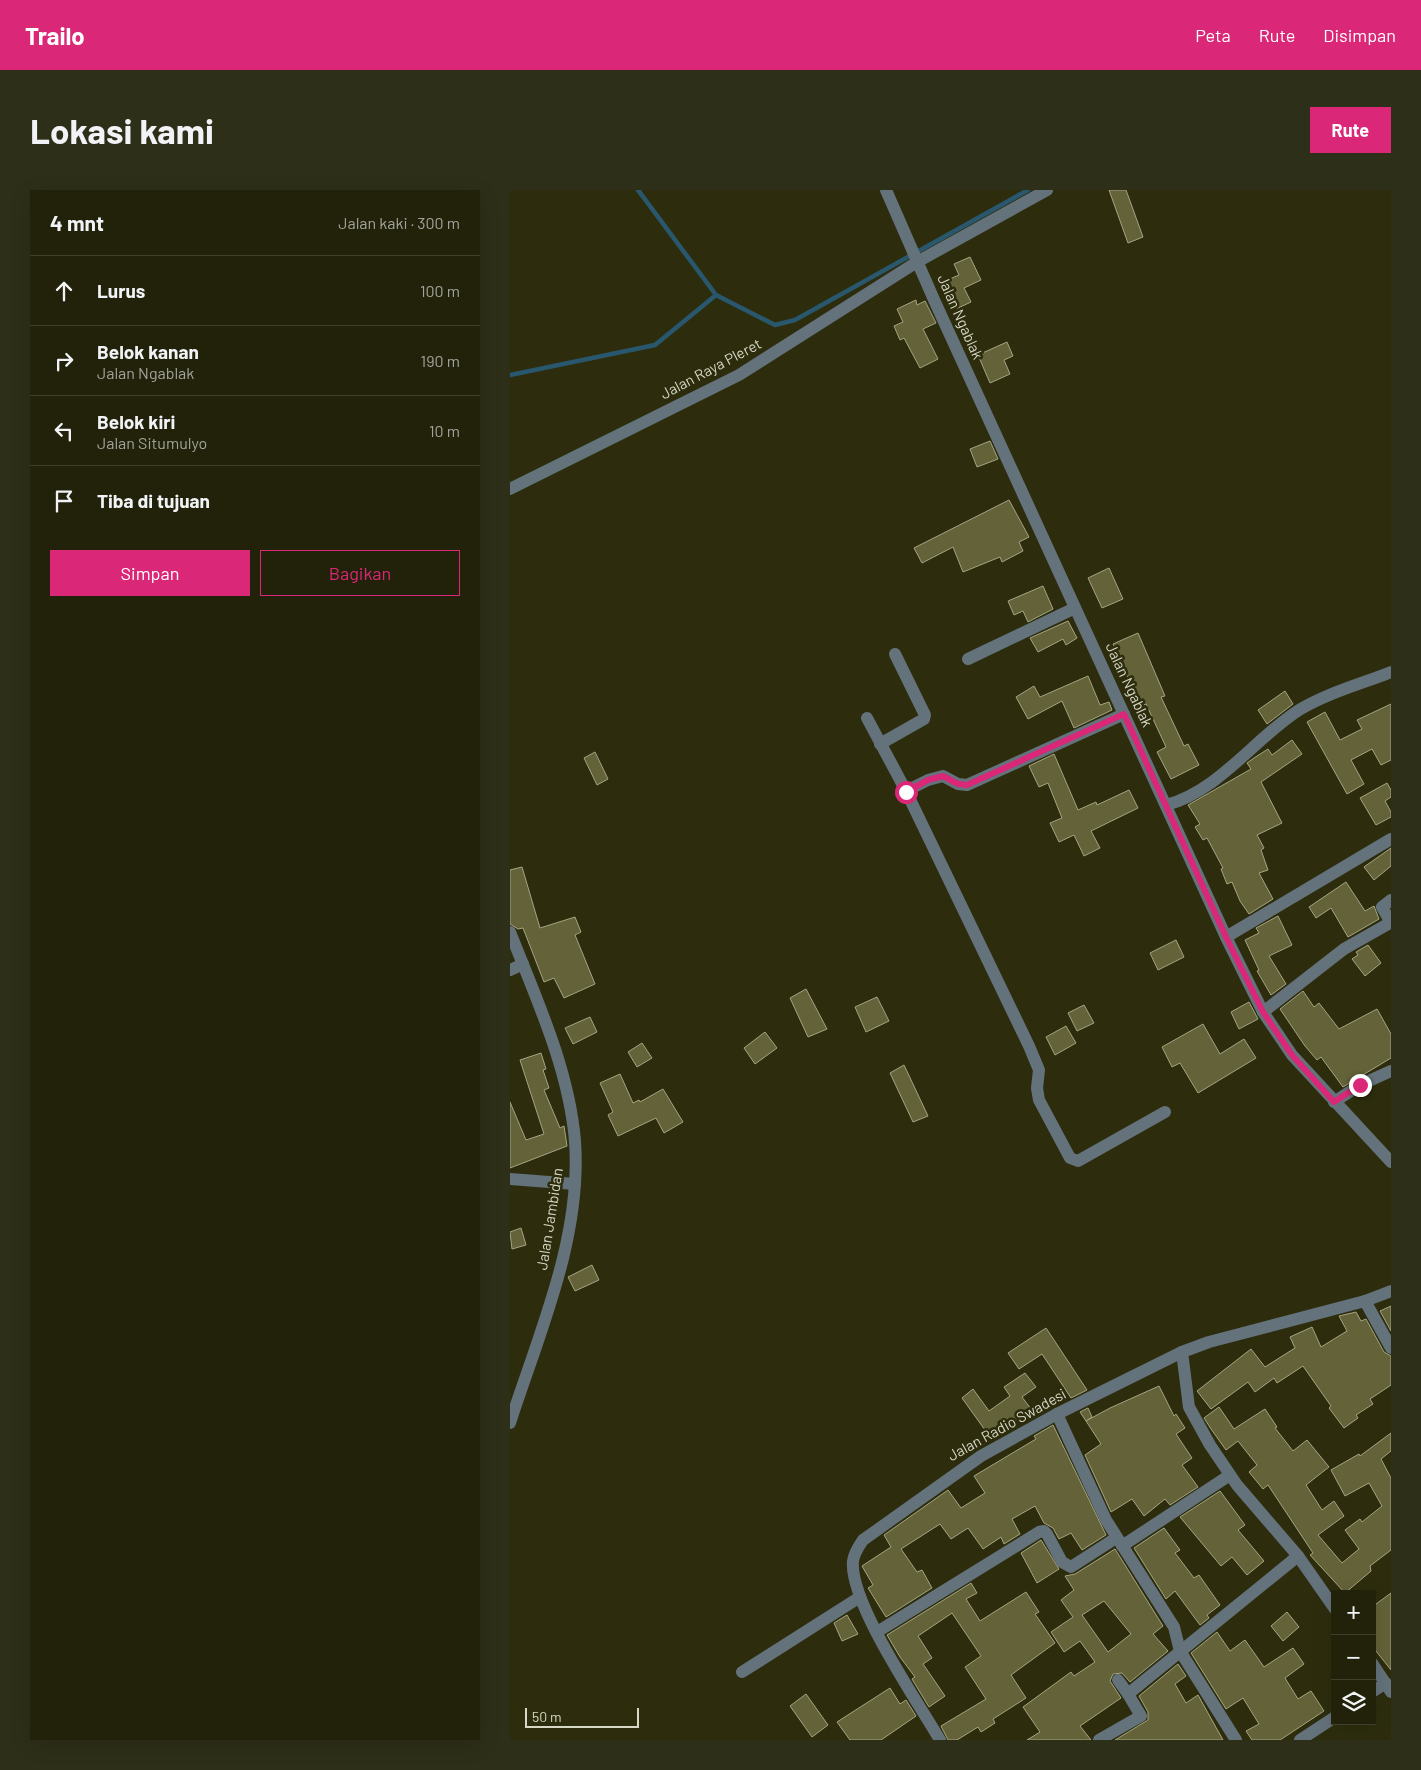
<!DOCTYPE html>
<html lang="id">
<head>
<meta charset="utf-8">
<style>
	:root { --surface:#22220a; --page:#2e2f18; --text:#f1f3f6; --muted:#a2a49c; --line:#3f3f2b; --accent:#db2777 }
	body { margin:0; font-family:Barlow,sans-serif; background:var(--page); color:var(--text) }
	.controls { position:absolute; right:15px; bottom:15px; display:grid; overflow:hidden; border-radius:0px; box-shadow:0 5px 20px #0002 }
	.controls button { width:45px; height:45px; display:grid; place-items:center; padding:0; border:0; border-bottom:1px solid var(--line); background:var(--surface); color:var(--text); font:25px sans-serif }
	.scale { position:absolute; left:15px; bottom:12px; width:114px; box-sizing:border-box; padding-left:5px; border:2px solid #d6d7c5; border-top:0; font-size:14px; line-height:18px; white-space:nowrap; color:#d6d7c5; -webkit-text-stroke:4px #2d2d0e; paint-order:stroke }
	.stop { position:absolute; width:15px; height:15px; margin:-11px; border:4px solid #db2777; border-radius:50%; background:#fff }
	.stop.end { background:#db2777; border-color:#fff; box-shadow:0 1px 5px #0008 }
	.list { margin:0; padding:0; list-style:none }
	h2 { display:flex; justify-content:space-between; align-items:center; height:65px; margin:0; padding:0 20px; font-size:21px }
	h2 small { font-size:16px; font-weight:400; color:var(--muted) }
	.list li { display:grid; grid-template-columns:32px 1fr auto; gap:15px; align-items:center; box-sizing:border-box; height:70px; padding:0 20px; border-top:1px solid var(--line) }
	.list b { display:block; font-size:19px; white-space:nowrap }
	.list p { margin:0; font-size:16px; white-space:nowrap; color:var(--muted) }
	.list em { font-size:16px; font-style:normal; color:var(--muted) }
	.actions { display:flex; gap:10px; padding:15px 20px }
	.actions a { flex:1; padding:11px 0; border:1px solid var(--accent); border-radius:0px; text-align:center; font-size:18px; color:var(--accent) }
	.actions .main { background:var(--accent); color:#fff }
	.icon { flex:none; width:28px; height:28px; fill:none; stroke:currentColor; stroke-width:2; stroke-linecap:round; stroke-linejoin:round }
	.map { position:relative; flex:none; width:881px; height:1550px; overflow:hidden; border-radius:0px }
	header { display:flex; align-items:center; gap:30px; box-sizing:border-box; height:70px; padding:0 25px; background:var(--accent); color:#fff }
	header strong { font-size:24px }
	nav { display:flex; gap:28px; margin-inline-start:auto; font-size:18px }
	.intro { display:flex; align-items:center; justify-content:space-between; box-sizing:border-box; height:120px; padding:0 30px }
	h1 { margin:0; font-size:35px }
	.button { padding:12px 22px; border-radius:0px; background:var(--accent); color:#fff; font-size:18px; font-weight:700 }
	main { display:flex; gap:30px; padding:0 30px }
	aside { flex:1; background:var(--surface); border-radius:0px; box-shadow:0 5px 20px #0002 }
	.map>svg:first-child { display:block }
</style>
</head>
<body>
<header>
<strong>Trailo</strong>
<nav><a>Peta</a><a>Rute</a><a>Disimpan</a></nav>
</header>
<div class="intro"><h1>Lokasi kami</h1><a class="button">Rute</a></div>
<main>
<aside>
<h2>4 mnt<small>Jalan kaki · 300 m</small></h2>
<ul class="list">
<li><svg class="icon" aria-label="ahead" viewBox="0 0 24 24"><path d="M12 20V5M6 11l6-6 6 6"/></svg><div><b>Lurus</b></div><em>100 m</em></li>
<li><svg class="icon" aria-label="right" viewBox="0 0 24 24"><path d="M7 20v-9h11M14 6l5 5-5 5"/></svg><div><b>Belok kanan</b><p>Jalan Ngablak</p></div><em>190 m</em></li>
<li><svg class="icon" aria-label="left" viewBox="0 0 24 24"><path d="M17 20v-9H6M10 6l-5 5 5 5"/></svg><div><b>Belok kiri</b><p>Jalan Situmulyo</p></div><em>10 m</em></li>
<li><svg class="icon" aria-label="arrive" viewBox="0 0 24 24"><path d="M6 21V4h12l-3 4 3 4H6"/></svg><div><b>Tiba di tujuan</b></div></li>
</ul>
<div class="actions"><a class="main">Simpan</a><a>Bagikan</a></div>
</aside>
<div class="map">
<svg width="881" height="1550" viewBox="0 0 881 1550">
	<rect width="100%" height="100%" fill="#2d2d0e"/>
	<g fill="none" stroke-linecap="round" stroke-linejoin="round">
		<g stroke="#29576d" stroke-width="4.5">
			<path d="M128,0L206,105"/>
			<path d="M0,185L145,155L206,105L265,135L285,130L518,0"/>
		</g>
	</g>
	<g fill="#636238" stroke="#a4a582" fill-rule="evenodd">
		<path d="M599,0H616L633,47L618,53Z"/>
		<path d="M460,67L471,90L454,98L461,112L446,119L433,92L449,85L444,74Z"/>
		<path d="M406,110L407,115L415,111L426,133L413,139L428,169L410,178L394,148L390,150L384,136L393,132L387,119Z"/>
		<path d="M497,152L503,166L494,170L500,184L480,193L468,165Z"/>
		<path d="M480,251L488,269L467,277L460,259Z"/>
		<path d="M499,310L519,347L509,352L513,361L492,372L490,367L453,382L443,357L412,373L404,358Z"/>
		<path d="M599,378L613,409L592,418L578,388Z"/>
		<path d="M533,396L543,419L518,432L513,421L504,425L498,411Z"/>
		<path d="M558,431L567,448L556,455L553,449L528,462L520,448Z"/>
		<path d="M628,443L655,506L651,507L674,556L678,554L689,575L661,589L647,562L656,557L636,514L631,516L603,454Z"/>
		<path d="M578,486L590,515L599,512L602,520L564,538L552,511L518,529L506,507L524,496L530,507Z"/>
		<path d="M775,501L783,514L757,534L748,520Z"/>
		<path d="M881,514V570L871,575L862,559L841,570L854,594L837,604L797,532L815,522L830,550L852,539L847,530Z"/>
		<path d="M782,550L792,564L751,592L772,633L747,645L754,658L751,660L758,680L749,683L763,709L739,724L730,711L722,692L717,694L711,679L713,678L697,648L693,650L685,637L690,634L678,615L741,579L737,573L744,568L758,559L762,565Z"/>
		<path d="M85,562L98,589L87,595L74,568Z"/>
		<path d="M544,564L568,620L586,612L587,615L619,600L628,618L581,641L590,658L574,666L564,645L549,652L540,633L552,628L538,593L529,597L519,576Z"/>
		<path d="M877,593L881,600V607L875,611L881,622V627L866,635L850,608Z"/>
		<path d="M881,658V676L864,690L854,677Z"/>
		<path d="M12,677L30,738L65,727L71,742L65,745L85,794L54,808L44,788L34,792L13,738L8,739L0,734V680Z"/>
		<path d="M836,692L855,721L864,716L869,729L838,747L821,718L806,728L799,717Z"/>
		<path d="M768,726L782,755L759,766L776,794L761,805L747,781L749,780L735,750L749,743L746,738Z"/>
		<path d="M666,750L674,767L648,780L640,763Z"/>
		<path d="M858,755L871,773L855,786L842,769L848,765L846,762Z"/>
		<path d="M296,799L317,839L298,847L280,808Z"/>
		<path d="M793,801L804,817L809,813L829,839L867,819L881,844V868L833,897L811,867L807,870L795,856L770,819Z"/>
		<path d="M367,807L379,831L356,842L345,817Z"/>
		<path d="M739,812L748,829L729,839L721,822Z"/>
		<path d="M574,815L584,833L567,841L558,823Z"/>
		<path d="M80,827L87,842L63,854L55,838Z"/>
		<path d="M693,834L710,864L734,849L746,868L688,903L670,873L662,877L652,857Z"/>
		<path d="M556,836L566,853L545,865L536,847Z"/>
		<path d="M255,842L267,858L245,874L234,858Z"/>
		<path d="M132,853L142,868L127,877L118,862Z"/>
		<path d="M31,863L36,879L33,880L39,898L34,900L50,938L54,936L57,956L0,978V912L16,950L34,944L10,870Z"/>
		<path d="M394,875L418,926L403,932L380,883Z"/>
		<path d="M110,884L123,913L129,910L130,912L153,899L173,932L154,943L146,928L108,946L98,925L103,922L90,893Z"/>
		<path d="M11,1038L16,1055L2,1059L0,1042Z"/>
		<path d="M82,1075L89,1090L65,1101L58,1087Z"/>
		<path d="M881,1116V1141L870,1121Z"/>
		<path d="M846,1122L851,1131L856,1129L874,1162L881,1166V1195L860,1209L863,1214L846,1225L848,1228L834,1238L819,1218L821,1216L793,1176L767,1193L764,1188L745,1202L738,1192L701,1219L687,1201L741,1159L755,1177L785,1158L780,1147L802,1137L811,1157L837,1141L829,1126Z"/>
		<path d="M536,1138L542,1147L577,1200L561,1208L532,1164L509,1179L498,1163Z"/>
		<path d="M515,1183L526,1197L512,1207L521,1219L480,1247L452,1208L463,1199L479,1221L500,1206L494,1197Z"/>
		<path d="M649,1196L664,1226L666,1224L675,1238L666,1244L682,1268L672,1275L688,1297L660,1315L655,1309L634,1326L622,1309L601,1322L575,1265L591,1254L576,1231L600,1218Z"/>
		<path d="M709,1217L724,1239L755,1219L767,1237L765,1238L783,1261L797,1250L819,1277L796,1295L812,1320L824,1311L834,1326L808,1345L832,1373L849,1359L835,1340L850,1329L852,1332L872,1316L859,1293L835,1306L821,1280L849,1264L850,1266L881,1243V1261L871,1269L881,1288V1360L860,1376L861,1381L835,1403L800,1365L803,1363L758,1295L753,1299L739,1282L747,1275L728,1251L716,1260L701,1239L694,1228Z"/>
		<path d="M578,1218L582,1227L576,1231L570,1222Z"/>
		<path d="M543,1235L596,1345L572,1360L561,1343L549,1349L543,1338L534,1333L525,1316L502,1329L510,1344L494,1354L491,1347L473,1359L458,1338L441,1349L430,1334L391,1359L407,1382L412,1380L422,1398L376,1427L358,1398L363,1395L352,1376L381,1357L374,1345L438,1300L451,1318L475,1303L464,1286L526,1249L524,1246Z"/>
		<path d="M710,1301L735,1335L728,1340L754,1371L737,1385L722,1367L711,1376L670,1327Z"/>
		<path d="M654,1338L670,1360L665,1363L684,1388L689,1385L710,1415L697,1425L699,1428L690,1435L665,1401L656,1409L624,1358Z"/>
		<path d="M531,1350L549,1379L527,1393L511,1363Z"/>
		<path d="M605,1359L653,1436L643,1444L658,1461L620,1492L612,1483L603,1484L600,1491L611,1508L570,1536L581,1550H517L530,1542L513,1517L561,1482L564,1486L585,1472L570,1451L554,1462L541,1442L563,1427L551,1410L564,1400L555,1386L565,1384ZM594,1411L621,1444L598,1462L572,1425Z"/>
		<path d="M461,1393L467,1403L456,1409L470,1431L516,1402L529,1422L525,1424L545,1453L501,1485L516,1508L483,1529L485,1533L471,1542L468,1537L447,1550H438L431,1536L476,1509L455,1477L471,1466L442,1423L408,1446L422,1468L413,1474L435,1506L419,1517L402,1489L405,1487L390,1467L377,1445Z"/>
		<path d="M881,1403V1480L862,1456V1417Z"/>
		<path d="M777,1422L789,1437L773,1451L761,1436Z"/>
		<path d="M337,1425L348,1444L332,1451L324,1433Z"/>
		<path d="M707,1442L720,1461L735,1450L754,1477L783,1458L794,1474L775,1488L788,1509L801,1501L814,1521L770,1550H742L736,1541L749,1534L733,1508L716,1519L681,1463Z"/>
		<path d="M668,1474L676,1486L665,1494L676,1513L688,1505L713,1550H605L638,1530V1522L629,1506Z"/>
		<path d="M380,1498L390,1514L396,1510L406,1526L371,1550H340L327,1532Z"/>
		<path d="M296,1504L318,1535L302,1547L280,1516Z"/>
	</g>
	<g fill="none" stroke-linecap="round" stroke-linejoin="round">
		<g stroke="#64727b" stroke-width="12">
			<path d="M376,0L425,112L716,747L753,822L782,865L881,972"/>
			<path d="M0,299L229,185L407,72L537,0"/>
			<path d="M458,469L565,418"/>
			<path d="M357,528L396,601L519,856L529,880L527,898L529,910L560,968L568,971L655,922"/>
			<path d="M370,554L414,529L415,525L385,464"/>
			<path d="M396,601L418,590L433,586L448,594L457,595L614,524"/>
			<path d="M656,615C709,601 745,548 789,520C817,503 851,494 881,482"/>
			<path d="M0,742C26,808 59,879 65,951C72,1048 29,1143 0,1233"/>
			<path d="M716,747L881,649"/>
			<path d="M0,780L13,774"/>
			<path d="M753,822L834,759L878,734L880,731L872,717L881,710"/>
			<path d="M824,912L850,895L881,881"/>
			<path d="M0,989L65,994"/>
			<path d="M855,1111L881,1158"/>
			<path d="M672,1162L679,1217L700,1255L727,1295L788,1366L825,1419"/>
			<path d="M547,1224L596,1330L664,1437L670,1461L726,1550"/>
			<path d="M612,1356L720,1285"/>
			<path d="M367,1442L529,1342L534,1341L537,1344L552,1372L561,1377L606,1348"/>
			<path d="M862,1473L881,1502"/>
			<path d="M232,1482L350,1407"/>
			<path d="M608,1490L618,1504"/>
			<path d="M862,1502L876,1493"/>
			<path d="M430,1550C408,1512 339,1412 343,1371C344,1363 349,1356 353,1350L471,1266L547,1224L672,1162L699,1152L855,1111L881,1101"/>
			<path d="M589,1550L631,1526L618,1504L788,1366"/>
			<path d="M790,1550L825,1527"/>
		</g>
	</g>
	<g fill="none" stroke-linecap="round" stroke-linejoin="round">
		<path stroke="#db2777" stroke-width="6" d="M396,602L418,590L433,586L448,594L457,595L614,524L716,747L753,822L782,865L824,912L850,895"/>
	</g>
	<g text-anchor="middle" stroke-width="5" stroke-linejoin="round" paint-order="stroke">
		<g font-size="15" fill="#d6d7c5" stroke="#2d2d0e">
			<text transform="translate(450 127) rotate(66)" y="5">Jalan Ngablak</text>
			<text transform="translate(201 179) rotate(-28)" y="5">Jalan Raya Pleret</text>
			<text transform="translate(619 495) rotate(65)" y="5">Jalan Ngablak</text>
			<text transform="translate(40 1029) rotate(-81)" y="5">Jalan Jambidan</text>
			<text transform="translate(497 1235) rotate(-29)" y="5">Jalan Radio Swadesi</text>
		</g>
	</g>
</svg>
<div class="controls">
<button>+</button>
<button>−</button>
<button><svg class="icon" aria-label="layers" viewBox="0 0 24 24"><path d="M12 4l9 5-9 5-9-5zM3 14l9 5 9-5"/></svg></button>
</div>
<div class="scale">50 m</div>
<div class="stop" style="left:396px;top:602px"></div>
<div class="stop end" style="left:850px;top:895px"></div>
</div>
</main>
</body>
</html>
